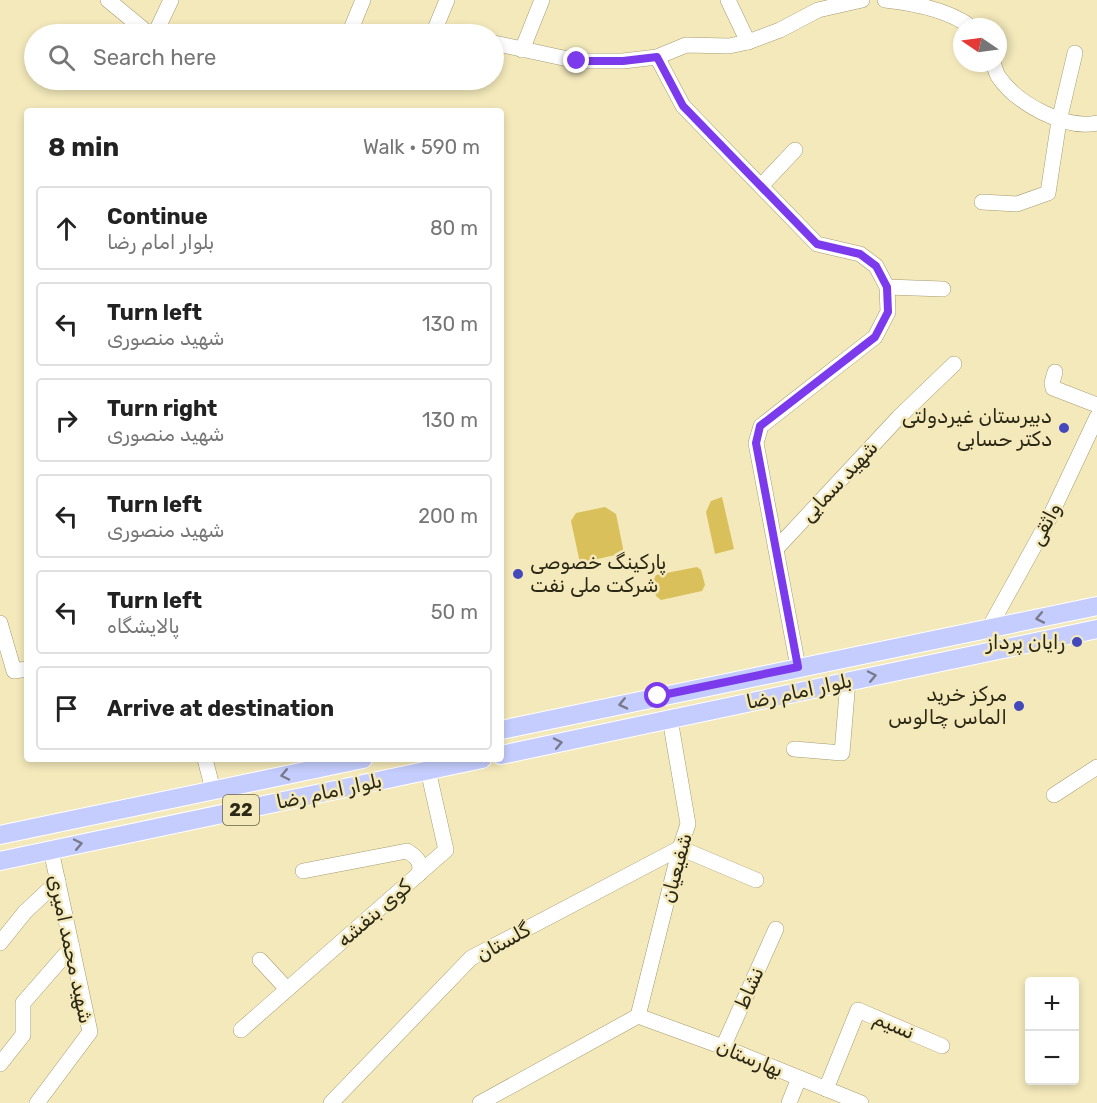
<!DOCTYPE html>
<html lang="en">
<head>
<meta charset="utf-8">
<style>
	:root { --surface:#fff; --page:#f2f2f2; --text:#222; --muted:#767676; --line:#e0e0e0 }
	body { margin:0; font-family:Rubik,"Noto Sans Arabic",sans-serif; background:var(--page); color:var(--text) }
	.controls { position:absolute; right:18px; bottom:18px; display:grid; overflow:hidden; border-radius:6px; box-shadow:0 3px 9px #0003 }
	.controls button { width:54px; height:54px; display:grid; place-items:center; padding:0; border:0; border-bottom:2px solid var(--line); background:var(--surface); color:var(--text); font:30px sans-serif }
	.compass { position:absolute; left:953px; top:18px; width:54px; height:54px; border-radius:50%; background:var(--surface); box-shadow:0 3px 9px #0003; rotate:283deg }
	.stop { position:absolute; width:18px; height:18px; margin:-14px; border:4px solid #7c3aed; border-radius:50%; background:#fff }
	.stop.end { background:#7c3aed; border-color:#fff; box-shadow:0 2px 6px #0008 }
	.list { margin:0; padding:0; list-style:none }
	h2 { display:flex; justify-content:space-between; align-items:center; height:78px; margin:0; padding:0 24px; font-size:26px }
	h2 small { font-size:20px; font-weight:400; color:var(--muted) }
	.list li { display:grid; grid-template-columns:39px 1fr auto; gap:18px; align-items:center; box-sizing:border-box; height:84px; margin:0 12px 12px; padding:0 12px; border:2px solid var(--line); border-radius:6px }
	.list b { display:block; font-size:22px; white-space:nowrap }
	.list p { margin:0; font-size:20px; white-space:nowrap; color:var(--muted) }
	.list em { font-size:20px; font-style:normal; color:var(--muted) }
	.icon { flex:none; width:33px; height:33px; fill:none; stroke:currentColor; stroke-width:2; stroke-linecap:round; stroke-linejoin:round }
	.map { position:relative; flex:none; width:1097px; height:1103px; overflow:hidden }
	.search { position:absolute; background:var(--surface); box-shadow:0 3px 9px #0003; left:24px; top:24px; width:480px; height:66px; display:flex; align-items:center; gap:15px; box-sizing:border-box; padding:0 21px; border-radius:33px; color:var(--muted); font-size:22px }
	.panel { position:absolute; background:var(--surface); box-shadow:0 3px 9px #0003; left:24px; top:108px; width:480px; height:654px; border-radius:6px }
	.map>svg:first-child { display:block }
</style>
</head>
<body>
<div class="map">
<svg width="1097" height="1103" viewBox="0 0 1097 1103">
	<rect width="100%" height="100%" fill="#f4e9bb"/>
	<g fill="#d9c05b">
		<path d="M722,497L734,549L715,554L706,512L711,501Z"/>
		<path d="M605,507L616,514L624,553L580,563L571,521L576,513Z"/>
		<path d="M697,567L701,570L705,585L702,591L661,600L656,596L653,581L656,575Z"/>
	</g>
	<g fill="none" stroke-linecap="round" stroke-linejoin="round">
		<g stroke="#a69b70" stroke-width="16">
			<g id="minor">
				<path d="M108,0L149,34"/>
				<path d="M728,0L748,42"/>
				<path d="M885,0C912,3 949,10 971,27"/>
				<path d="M155,34L171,0"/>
				<path d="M349,34L363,0"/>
				<path d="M433,34L447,0"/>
				<path d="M494,43L577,61H623L657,57L686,45L729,46L748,42L780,30L818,10L862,0"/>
				<path d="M522,50L542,0"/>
				<path d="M657,57L683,106L817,244L860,254L876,266L887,287L888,312L875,337L761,426L756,443L798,667"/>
				<path d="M993,63C995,67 996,73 998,76C1016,103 1065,130 1097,123"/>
				<path d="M761,186L795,150"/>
				<path d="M982,202L1017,204L1048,193L1059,121L1075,53"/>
				<path d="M887,287L943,289"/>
				<path d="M1055,372L1052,383L1053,388L1097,405"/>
				<path d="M776,549L899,417L954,364"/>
				<path d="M0,623L14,671L27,669"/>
				<path d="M989,628L1047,523L1097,417"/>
				<path d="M794,749L842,753L848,681"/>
				<path d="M205,759L213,790"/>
				<path d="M1054,795L1097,767"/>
				<path d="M303,871L407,851C417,857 422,862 419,874"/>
				<path d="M0,943L25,912L58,881"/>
				<path d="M260,960L287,989"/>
				<path d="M638,1016L680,848L688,824L670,719"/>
				<path d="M638,1016L723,1047L861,1103"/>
				<path d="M241,1030L446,850L428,770"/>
				<path d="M723,1047L776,929"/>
				<path d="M0,1064L23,1035V1003L72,947"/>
				<path d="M826,1089L858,1010L942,1046"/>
				<path d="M37,1103L90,1032L51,850"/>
				<path d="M331,1103L471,958L680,848L756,880"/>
				<path d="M480,1103L638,1016"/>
				<path d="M789,1103L799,1078"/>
			</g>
		</g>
		<g stroke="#fff" stroke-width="20">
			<g id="major">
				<path d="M501,730L1097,606"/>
				<path d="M501,755L1097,629"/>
				<path d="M0,835L363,759"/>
				<path d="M0,861L482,759"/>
			</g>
		</g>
		<use href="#minor" stroke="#fff" stroke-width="15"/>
		<use href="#major" stroke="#c4cdfd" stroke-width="18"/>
	</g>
	<defs><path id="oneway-chevron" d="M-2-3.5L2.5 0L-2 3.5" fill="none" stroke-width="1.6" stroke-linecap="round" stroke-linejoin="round" transform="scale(1.5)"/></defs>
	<g stroke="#787a8a">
		<use href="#oneway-chevron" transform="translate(1040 618) rotate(169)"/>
		<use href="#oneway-chevron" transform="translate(872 676) rotate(-12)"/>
		<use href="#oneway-chevron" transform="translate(623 704) rotate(167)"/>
		<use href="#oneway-chevron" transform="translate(558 743) rotate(-12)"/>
		<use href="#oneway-chevron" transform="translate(285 775) rotate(168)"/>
		<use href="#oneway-chevron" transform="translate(78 844) rotate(-12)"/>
	</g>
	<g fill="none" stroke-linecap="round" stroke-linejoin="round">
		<path stroke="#7c3aed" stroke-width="8" d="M577,61H623L657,57L683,106L817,244L860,254L876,266L887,287L888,312L875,337L760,426L756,443L798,667L658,696"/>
	</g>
	<g fill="#4448bd" stroke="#f4e9bb" stroke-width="2">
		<circle cx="1064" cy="428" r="6"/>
		<circle cx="518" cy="574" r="6"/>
		<circle cx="1077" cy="642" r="6"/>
		<circle cx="1019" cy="706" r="6"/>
	</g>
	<g text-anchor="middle" stroke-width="5" stroke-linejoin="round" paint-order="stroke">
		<rect fill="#f4e9bb" stroke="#686248" stroke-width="1.5" x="223" y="795" width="36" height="30" rx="4.5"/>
		<g font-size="18" font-weight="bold" fill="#2c2816">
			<text x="241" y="816">22</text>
		</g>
		<g font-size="20" fill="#2c2816" stroke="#f4e9bb" text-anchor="end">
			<text x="1052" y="423">دبیرستان غیردولتی<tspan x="1052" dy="23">دکتر حسابی</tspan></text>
			<text x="530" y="569" text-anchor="start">پارکینگ خصوصی<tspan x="530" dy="23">شرکت ملی نفت</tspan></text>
			<text x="1065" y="649">رایان پرداز</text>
			<text x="1007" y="701">مرکز خرید<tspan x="1007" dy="23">الماس چالوس</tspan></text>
		</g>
		<g font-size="20" fill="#2c2816" stroke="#f4e9bb">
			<text transform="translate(839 481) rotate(-47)" y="7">شهید سمایی</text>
			<text transform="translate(1045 524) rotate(-63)" y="7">واثقی</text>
			<text transform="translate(799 691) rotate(-12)" y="7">بلوار امام رضا</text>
			<text transform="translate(329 791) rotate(-12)" y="7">بلوار امام رضا</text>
			<text transform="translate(676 868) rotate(-75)" y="7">شفیعیان</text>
			<text transform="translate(374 913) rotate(-41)" y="7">کوی بنفشه</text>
			<text transform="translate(503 942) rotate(-29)" y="7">گلستان</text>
			<text transform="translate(71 949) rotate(78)" y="7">شهید محمد امیری</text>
			<text transform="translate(749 988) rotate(-66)" y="7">نشاط</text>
			<text transform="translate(894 1025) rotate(23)" y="7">نسیم</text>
			<text transform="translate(750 1058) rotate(22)" y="7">بهارستان</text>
		</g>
	</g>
</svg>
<div class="controls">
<button>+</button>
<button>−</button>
</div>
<svg class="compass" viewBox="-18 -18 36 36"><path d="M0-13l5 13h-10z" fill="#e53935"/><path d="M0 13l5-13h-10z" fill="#767676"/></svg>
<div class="stop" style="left:658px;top:696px"></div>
<div class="stop end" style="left:577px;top:61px"></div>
<div class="search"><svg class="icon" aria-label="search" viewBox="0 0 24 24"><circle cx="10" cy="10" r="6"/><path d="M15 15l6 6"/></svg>Search here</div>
<section class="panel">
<h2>8 min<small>Walk · 590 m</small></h2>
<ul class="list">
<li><svg class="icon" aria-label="ahead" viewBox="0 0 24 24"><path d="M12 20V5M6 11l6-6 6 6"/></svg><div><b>Continue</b><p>بلوار امام رضا</p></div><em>80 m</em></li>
<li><svg class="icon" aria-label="left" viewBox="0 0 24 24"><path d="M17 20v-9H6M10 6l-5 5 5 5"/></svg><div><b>Turn left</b><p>شهید منصوری</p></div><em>130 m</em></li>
<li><svg class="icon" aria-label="right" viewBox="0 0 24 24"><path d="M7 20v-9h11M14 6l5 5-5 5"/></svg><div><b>Turn right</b><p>شهید منصوری</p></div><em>130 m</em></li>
<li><svg class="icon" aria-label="left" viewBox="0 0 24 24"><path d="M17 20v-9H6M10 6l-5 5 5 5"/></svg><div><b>Turn left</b><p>شهید منصوری</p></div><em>200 m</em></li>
<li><svg class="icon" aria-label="left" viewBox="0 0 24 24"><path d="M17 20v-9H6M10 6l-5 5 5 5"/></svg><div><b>Turn left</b><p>پالایشگاه</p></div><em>50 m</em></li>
<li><svg class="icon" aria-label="arrive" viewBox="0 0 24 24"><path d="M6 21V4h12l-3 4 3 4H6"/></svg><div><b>Arrive at destination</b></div></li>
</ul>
</section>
</div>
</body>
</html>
